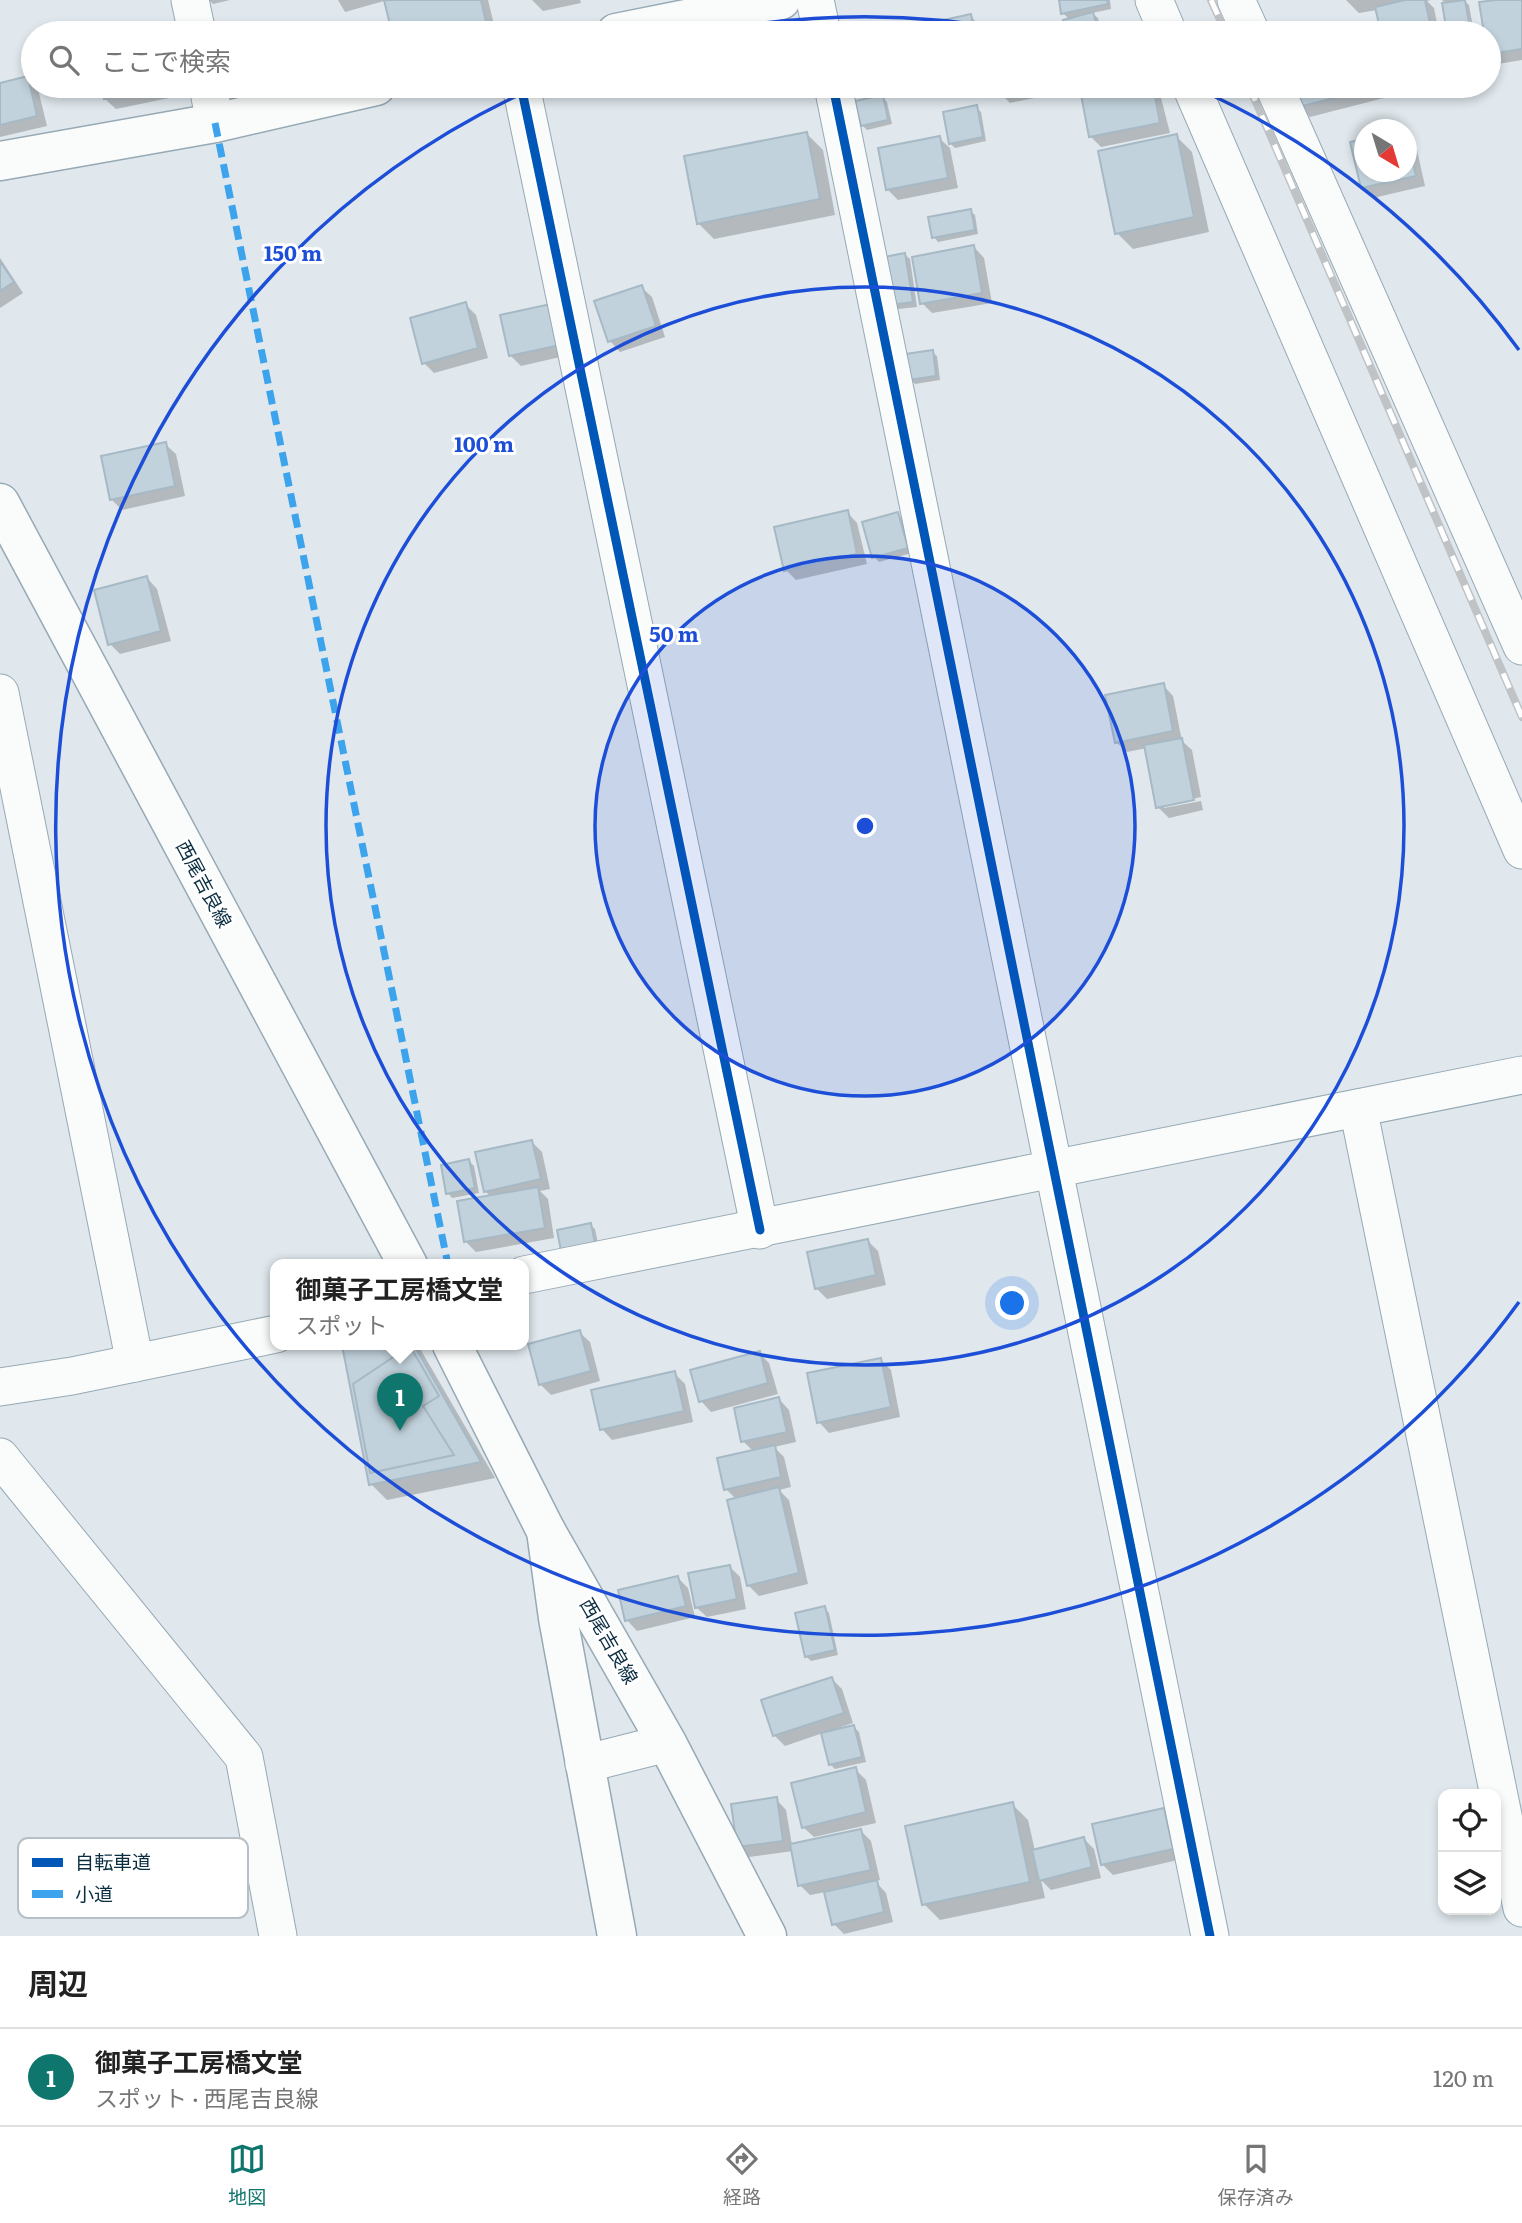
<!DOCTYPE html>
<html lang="ja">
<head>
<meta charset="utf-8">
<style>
	:root { --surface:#fff; --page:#f6f6f6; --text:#222; --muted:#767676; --line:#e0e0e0; --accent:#0f766e }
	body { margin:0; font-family:Literata,"Noto Sans JP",serif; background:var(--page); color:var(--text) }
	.controls { position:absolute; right:21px; bottom:21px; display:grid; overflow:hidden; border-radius:14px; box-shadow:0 4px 10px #0003 }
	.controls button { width:63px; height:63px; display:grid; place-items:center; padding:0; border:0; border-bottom:2px solid var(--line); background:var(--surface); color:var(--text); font:35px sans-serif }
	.compass { position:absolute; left:1354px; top:119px; width:63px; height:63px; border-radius:50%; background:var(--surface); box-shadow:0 4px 10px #0003; rotate:142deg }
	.you { position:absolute; left:1013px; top:1304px; width:24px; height:24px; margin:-18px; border:5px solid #fff; border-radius:50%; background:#1a73e8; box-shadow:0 0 0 10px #1a73e833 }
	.badge { display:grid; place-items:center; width:46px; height:46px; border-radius:50%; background:var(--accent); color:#fff; font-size:23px; font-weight:700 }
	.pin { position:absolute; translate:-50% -58px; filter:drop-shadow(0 2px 4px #0008) }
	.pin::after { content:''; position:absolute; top:37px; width:24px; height:21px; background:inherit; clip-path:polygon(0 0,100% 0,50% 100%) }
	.popup { position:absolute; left:270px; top:1259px; width:259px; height:91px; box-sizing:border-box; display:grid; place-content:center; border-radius:14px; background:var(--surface); filter:drop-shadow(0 2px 5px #0005); font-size:23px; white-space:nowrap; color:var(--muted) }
	.popup b { font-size:26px; color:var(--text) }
	.popup::after { content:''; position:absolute; left:50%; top:100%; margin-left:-14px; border:14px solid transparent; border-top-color:var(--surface) }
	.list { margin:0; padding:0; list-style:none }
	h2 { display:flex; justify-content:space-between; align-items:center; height:91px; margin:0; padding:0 28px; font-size:30px }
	h2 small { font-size:23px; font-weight:400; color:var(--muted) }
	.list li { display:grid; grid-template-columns:46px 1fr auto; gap:21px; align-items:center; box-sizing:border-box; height:98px; padding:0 28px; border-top:2px solid var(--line) }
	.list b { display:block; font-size:26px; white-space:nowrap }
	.list p { margin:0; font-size:23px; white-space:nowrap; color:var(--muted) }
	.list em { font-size:23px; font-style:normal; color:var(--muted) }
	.icon { flex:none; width:38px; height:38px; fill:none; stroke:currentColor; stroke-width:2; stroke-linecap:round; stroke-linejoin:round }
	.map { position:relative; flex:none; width:1522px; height:1936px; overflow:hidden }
	.search { position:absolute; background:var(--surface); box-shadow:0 4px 10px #0003; left:21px; right:21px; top:21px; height:77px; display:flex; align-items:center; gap:18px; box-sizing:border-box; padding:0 24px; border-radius:38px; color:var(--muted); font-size:26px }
	.sheet { height:189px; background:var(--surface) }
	nav { display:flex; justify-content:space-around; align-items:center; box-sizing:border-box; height:98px; border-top:2px solid var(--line); background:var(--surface); font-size:19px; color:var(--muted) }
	nav a { display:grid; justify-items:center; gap:4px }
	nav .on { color:var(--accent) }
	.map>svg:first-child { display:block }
</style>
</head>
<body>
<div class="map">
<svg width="1522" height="1936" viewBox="0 0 1522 1936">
	<rect width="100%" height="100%" fill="#e0e8ed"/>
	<g fill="#0003">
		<path d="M209,0H230L213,4Z"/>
		<path d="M338,0H384V1L345,12Z"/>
		<path d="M393,0H488L496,33H394L386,2Z"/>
		<path d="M532,0H580L581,3L543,11Z"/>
		<path d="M1060,0H1110L1111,9L1092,13L1098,18L1102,33H1068L1065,21L1070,20L1063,13Z"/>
		<path d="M1346,0H1431L1427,1L1434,8L1439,33H1382L1377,10L1359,13Z"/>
		<path d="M1442,0H1463L1469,5L1474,33H1449L1446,4Z"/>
		<path d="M1508,0H1522V60L1498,64L1489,54V33H1485L1481,4Z"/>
		<path d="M971,16L975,21L978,33H934L932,24Z"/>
		<path d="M1032,28L1037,33H1008Z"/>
		<path d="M28,78L38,89L47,126L0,137V85Z"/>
		<path d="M103,86H183L184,95L116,109L105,99Z"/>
		<path d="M893,86H912V88L897,91Z"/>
		<path d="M917,86H983L926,95Z"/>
		<path d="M998,86H1052L1054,94L1010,103L1000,93Z"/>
		<path d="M1107,86H1158L1170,133L1101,147L1090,136L1082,91Z"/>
		<path d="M1295,86H1385L1388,97L1310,117L1300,106Z"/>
		<path d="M1395,86H1445L1404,95Z"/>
		<path d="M882,97L887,102L892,124L867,130L862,125Z"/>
		<path d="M976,107L981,112L986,141L955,148L950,143Z"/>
		<path d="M1406,133L1415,141L1425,186L1373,198L1363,187L1352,143L1364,140V172H1406Z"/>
		<path d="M807,134L823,150L835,215L714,239L698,223Z"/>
		<path d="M1176,136L1192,152L1209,232L1133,249L1117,233Z"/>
		<path d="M939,138L950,148L958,188L898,200L888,190Z"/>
		<path d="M970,211L975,215L978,234L938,242L934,237Z"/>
		<path d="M974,247L984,258L992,303L932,313L922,303Z"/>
		<path d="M905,255L910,259L917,307L898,309L893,305Z"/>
		<path d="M0,258L23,293L0,308Z"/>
		<path d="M641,287L652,297L665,337L620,352L610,341Z"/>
		<path d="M465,304L476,315L488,358L434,373L424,363Z"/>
		<path d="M550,306L569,355L521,366L510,355Z"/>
		<path d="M932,352L937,356L940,380L915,384L910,379Z"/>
		<path d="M165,444L176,454L185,496L122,510L112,500Z"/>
		<path d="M847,512L857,523L867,564L796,580L786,570Z"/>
		<path d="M898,514L902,519L912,553L879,562L874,557Z"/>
		<path d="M147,578L157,589L171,641L120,654L110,644Z"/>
		<path d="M1163,685L1173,696L1182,741L1192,750L1201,797L1164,805V808L1201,801L1203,810L1169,818L1158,807L1147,748L1127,752L1116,742Z"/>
		<path d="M532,1142L542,1152L550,1189L540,1191L548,1199L554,1238L476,1252L465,1241L491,1197L485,1191Z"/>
		<path d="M469,1161L474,1166L479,1193L452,1198L448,1193Z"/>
		<path d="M590,1225L595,1229L600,1253L559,1231Z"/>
		<path d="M868,1241L878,1251L886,1285L827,1299L816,1288Z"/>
		<path d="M579,1332L590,1342L600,1381L551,1395L540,1384Z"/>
		<path d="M344,1345H418L495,1478L387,1500L371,1484Z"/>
		<path d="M759,1353L769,1363L778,1394L711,1412L701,1401Z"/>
		<path d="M880,1359L891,1370L900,1417L829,1433L819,1422Z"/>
		<path d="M674,1373L685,1384L693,1422L612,1440L602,1429Z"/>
		<path d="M779,1399L789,1410L796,1442L774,1447L784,1457L791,1487L779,1490L789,1500L808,1584L759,1596L748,1585L736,1499L726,1489L754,1452L743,1441Z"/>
		<path d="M730,1567L740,1577L746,1609L707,1617L696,1607Z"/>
		<path d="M678,1578L688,1588L695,1617L637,1631L627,1620Z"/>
		<path d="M825,1608L829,1613L838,1655L811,1661L806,1656Z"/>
		<path d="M832,1679L842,1689L853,1723L841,1727L842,1730L854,1727L859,1732L866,1762L835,1769L830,1764L823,1733L785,1746L774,1735Z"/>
		<path d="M855,1769L866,1780L876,1823L814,1837L803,1827Z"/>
		<path d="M776,1799L786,1810L792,1845L861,1831L871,1841L880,1880L875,1881L886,1893L893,1922L844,1934L834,1924L826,1892L810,1895L800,1885L793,1851L749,1857L739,1846Z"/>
		<path d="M1012,1804L1028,1820L1035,1851L1084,1839L1094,1849L1101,1878L1051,1890L1041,1880L1045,1898L940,1920L924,1904Z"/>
		<path d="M1163,1810L1174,1821L1182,1859L1113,1875L1102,1864Z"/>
	</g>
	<g fill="#c2d2dc" stroke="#a6b9c5" stroke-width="2">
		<path d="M384,0H481L486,22L442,33H392Z"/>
		<path d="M1059,0H1107L1108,4L1061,14Z"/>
		<path d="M1405,0H1425L1432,33H1381L1375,7Z"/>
		<path d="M1465,0L1471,33H1447L1442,3Z"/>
		<path d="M1496,0H1522V49L1489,54V33H1484L1479,2Z"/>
		<path d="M1093,12L1099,33H1066L1063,20Z"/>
		<path d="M971,14L975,33H932L930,23Z"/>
		<path d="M28,76L37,116L0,125V83Z"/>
		<path d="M101,86H170L104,99Z"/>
		<path d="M996,86H1037L998,94Z"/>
		<path d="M1098,86H1153L1160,123L1089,137L1080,89Z"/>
		<path d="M1293,86H1379V87L1298,107Z"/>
		<path d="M883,95L888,120L861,126L855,101Z"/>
		<path d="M977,105L983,137L949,144L943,112Z"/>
		<path d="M807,132L820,199L697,224L684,156Z"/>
		<path d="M1177,134L1194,217L1115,234L1098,151Z"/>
		<path d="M1406,135L1416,176L1361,188L1350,142L1364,139V172H1406Z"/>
		<path d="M940,136L948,178L886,190L878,148Z"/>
		<path d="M971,209L975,230L932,238L928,217Z"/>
		<path d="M974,245L982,293L920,304L912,257Z"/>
		<path d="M905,253L913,302L891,305L884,257Z"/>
		<path d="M0,261L14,282L0,291Z"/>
		<path d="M642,285L656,326L608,342L594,301Z"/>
		<path d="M466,302L478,348L422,364L410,318Z"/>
		<path d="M551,304L560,345L509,356L500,315Z"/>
		<path d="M933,350L936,376L908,380L905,354Z"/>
		<path d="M166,442L175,486L110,500L101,456Z"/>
		<path d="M848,510L857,554L784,571L774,527Z"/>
		<path d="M898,512L908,548L872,558L862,522Z"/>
		<path d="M147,576L161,631L108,645L94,590Z"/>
		<path d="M1164,683L1173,731L1115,743L1105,695Z"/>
		<path d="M1182,738L1194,800L1156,808L1144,745Z"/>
		<path d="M532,1140L541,1179L484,1192L475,1152Z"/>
		<path d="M469,1159L475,1188L446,1194L441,1165Z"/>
		<path d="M538,1187L545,1228L464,1242L457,1201Z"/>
		<path d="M591,1223L596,1249L562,1256L557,1230Z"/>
		<path d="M868,1239L876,1275L815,1289L807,1252Z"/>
		<path d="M580,1330L591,1371L539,1385L528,1344Z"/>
		<path d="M342,1345H414L481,1462L369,1485Z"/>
		<path d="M410,1346L439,1396L423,1406L454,1455L370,1473L353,1384Z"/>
		<path d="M760,1351L768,1383L699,1402L690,1370Z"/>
		<path d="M881,1358L891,1407L817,1423L807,1373Z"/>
		<path d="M675,1371L684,1411L600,1430L591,1390Z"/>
		<path d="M779,1397L787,1432L741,1442L734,1408Z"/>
		<path d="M775,1445L781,1477L724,1490L717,1458Z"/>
		<path d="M779,1487L799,1573L747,1586L727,1500Z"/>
		<path d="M730,1565L737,1599L695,1608L688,1573Z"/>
		<path d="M678,1576L686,1606L625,1621L618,1590Z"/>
		<path d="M825,1606L835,1650L805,1657L795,1613Z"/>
		<path d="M832,1677L844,1713L773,1736L761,1700Z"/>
		<path d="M854,1725L862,1757L829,1765L821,1733Z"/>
		<path d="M856,1767L866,1812L802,1828L791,1783Z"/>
		<path d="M777,1797L783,1841L737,1847L731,1804Z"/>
		<path d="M1013,1802L1030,1882L922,1905L905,1826Z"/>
		<path d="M1164,1808L1173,1849L1101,1865L1092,1824Z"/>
		<path d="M861,1829L871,1870L798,1886L790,1844Z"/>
		<path d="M1084,1837L1092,1867L1039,1881L1032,1850Z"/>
		<path d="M877,1880L884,1912L832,1925L824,1892Z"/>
	</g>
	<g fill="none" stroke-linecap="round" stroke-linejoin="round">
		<g stroke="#96a9b4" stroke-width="39">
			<g id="minor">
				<path d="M190,0L197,33"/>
				<path d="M815,0L822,33"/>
				<path d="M1154,0L1168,33"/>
				<path d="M1236,0L1251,33"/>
				<path d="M208,86L215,123"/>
				<path d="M521,86L760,1230"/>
				<path d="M833,86L1210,1936"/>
				<path d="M1191,86L1522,850"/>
				<path d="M1274,86L1522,646"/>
				<path d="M0,693L135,1363"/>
				<path d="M1358,1108L1522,1908"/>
				<path d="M524,1275L1522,1075"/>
				<path d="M0,1387L72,1376L276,1334"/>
				<path d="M0,1457L244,1757L278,1936"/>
				<path d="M584,1764L667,1743"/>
			</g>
		</g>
		<g stroke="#96a9b4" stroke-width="41">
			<g id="tertiary">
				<path d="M616,33L781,0"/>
				<path d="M0,161L215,123L376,86"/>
				<path d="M546,1531L558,1618L617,1936"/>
			</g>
		</g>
		<g stroke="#96a9b4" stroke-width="41">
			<g id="primary">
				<path d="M0,503L408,1265"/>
				<path d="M452,1345L546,1531L667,1743L767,1936"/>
			</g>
		</g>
		<use href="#minor" stroke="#fafcfc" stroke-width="37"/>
		<use href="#tertiary" stroke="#fafcfc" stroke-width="38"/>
		<use href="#primary" stroke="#fafcfc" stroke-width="38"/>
		<g stroke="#bfc3c6" stroke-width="8">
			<g id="rail">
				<path d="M1211,0L1226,33"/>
				<path d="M1249,86L1522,717"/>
			</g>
		</g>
		<use href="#rail" stroke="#fff" stroke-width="5" stroke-dasharray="16" stroke-linecap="butt"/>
		<path stroke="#3ca3ec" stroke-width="7" stroke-dasharray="14 7" stroke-linecap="butt" d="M215,123L448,1265"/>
		<g stroke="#fff" stroke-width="13">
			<g id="cycleway">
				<path d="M521,86L760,1230"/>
				<path d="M833,86L1210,1936"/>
			</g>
		</g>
		<use href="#cycleway" stroke="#0057b8" stroke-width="9"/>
	</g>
	<circle cx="865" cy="826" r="270" fill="#1d4ed8" fill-opacity=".12"/>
	<g fill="none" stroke="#1d4ed8" stroke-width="3.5">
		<circle cx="865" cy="826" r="270"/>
		<circle cx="865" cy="826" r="539"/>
		<path d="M1519 1302A809 809 0 1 1 536 87M704 33A809 809 0 0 1 1026 33M1194 87A809 809 0 0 1 1519 350"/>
	</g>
	<g text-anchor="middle" stroke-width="6" stroke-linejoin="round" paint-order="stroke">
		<g font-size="19" fill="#0a2d40" stroke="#fff">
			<text transform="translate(204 884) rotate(62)" y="7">西尾吉良線</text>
			<text transform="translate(609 1641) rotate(60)" y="7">西尾吉良線</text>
		</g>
	</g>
	<rect x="18" y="1838" width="230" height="80" rx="10" fill="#fff" stroke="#b6c0c6" stroke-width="2"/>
	<rect x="32" y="1858" width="31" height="9" fill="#0057b8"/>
	<rect x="32" y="1890" width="31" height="8" fill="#3ca3ec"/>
	<g font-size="19" fill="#0a2d40">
		<text x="75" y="1869">自転車道</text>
		<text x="75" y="1901">小道</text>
	</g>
	<circle cx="865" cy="826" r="10" fill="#1d4ed8" stroke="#fff" stroke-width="3.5"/>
	<g font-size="21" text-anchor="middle" font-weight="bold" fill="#1d4ed8" stroke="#fff" stroke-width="6" stroke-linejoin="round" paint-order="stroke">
		<text x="293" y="261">150 m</text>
		<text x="484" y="452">100 m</text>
		<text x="674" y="642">50 m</text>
	</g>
</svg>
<div class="controls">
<button><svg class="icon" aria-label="locate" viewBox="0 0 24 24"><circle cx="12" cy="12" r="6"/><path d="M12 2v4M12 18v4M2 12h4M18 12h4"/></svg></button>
<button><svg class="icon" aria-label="layers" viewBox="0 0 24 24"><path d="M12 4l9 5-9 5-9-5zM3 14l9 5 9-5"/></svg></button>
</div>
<svg class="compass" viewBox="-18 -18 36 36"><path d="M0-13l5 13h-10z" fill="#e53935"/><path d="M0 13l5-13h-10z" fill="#767676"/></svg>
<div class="you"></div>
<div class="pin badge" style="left:400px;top:1431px">1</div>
<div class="popup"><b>御菓子工房橋文堂</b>スポット</div>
<div class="search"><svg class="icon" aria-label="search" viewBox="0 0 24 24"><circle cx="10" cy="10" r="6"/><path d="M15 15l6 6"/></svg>ここで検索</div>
</div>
<section class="sheet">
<h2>周辺<small></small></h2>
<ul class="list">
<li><span class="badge">1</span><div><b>御菓子工房橋文堂</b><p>スポット · 西尾吉良線</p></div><em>120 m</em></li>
</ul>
</section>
<nav>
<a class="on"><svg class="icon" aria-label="map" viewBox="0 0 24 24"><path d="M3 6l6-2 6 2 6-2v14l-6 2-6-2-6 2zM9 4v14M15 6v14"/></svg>地図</a>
<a><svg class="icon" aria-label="directions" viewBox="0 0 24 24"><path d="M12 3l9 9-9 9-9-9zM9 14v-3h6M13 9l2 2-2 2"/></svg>経路</a>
<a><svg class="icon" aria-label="saved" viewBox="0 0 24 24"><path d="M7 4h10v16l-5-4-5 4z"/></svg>保存済み</a>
</nav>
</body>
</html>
